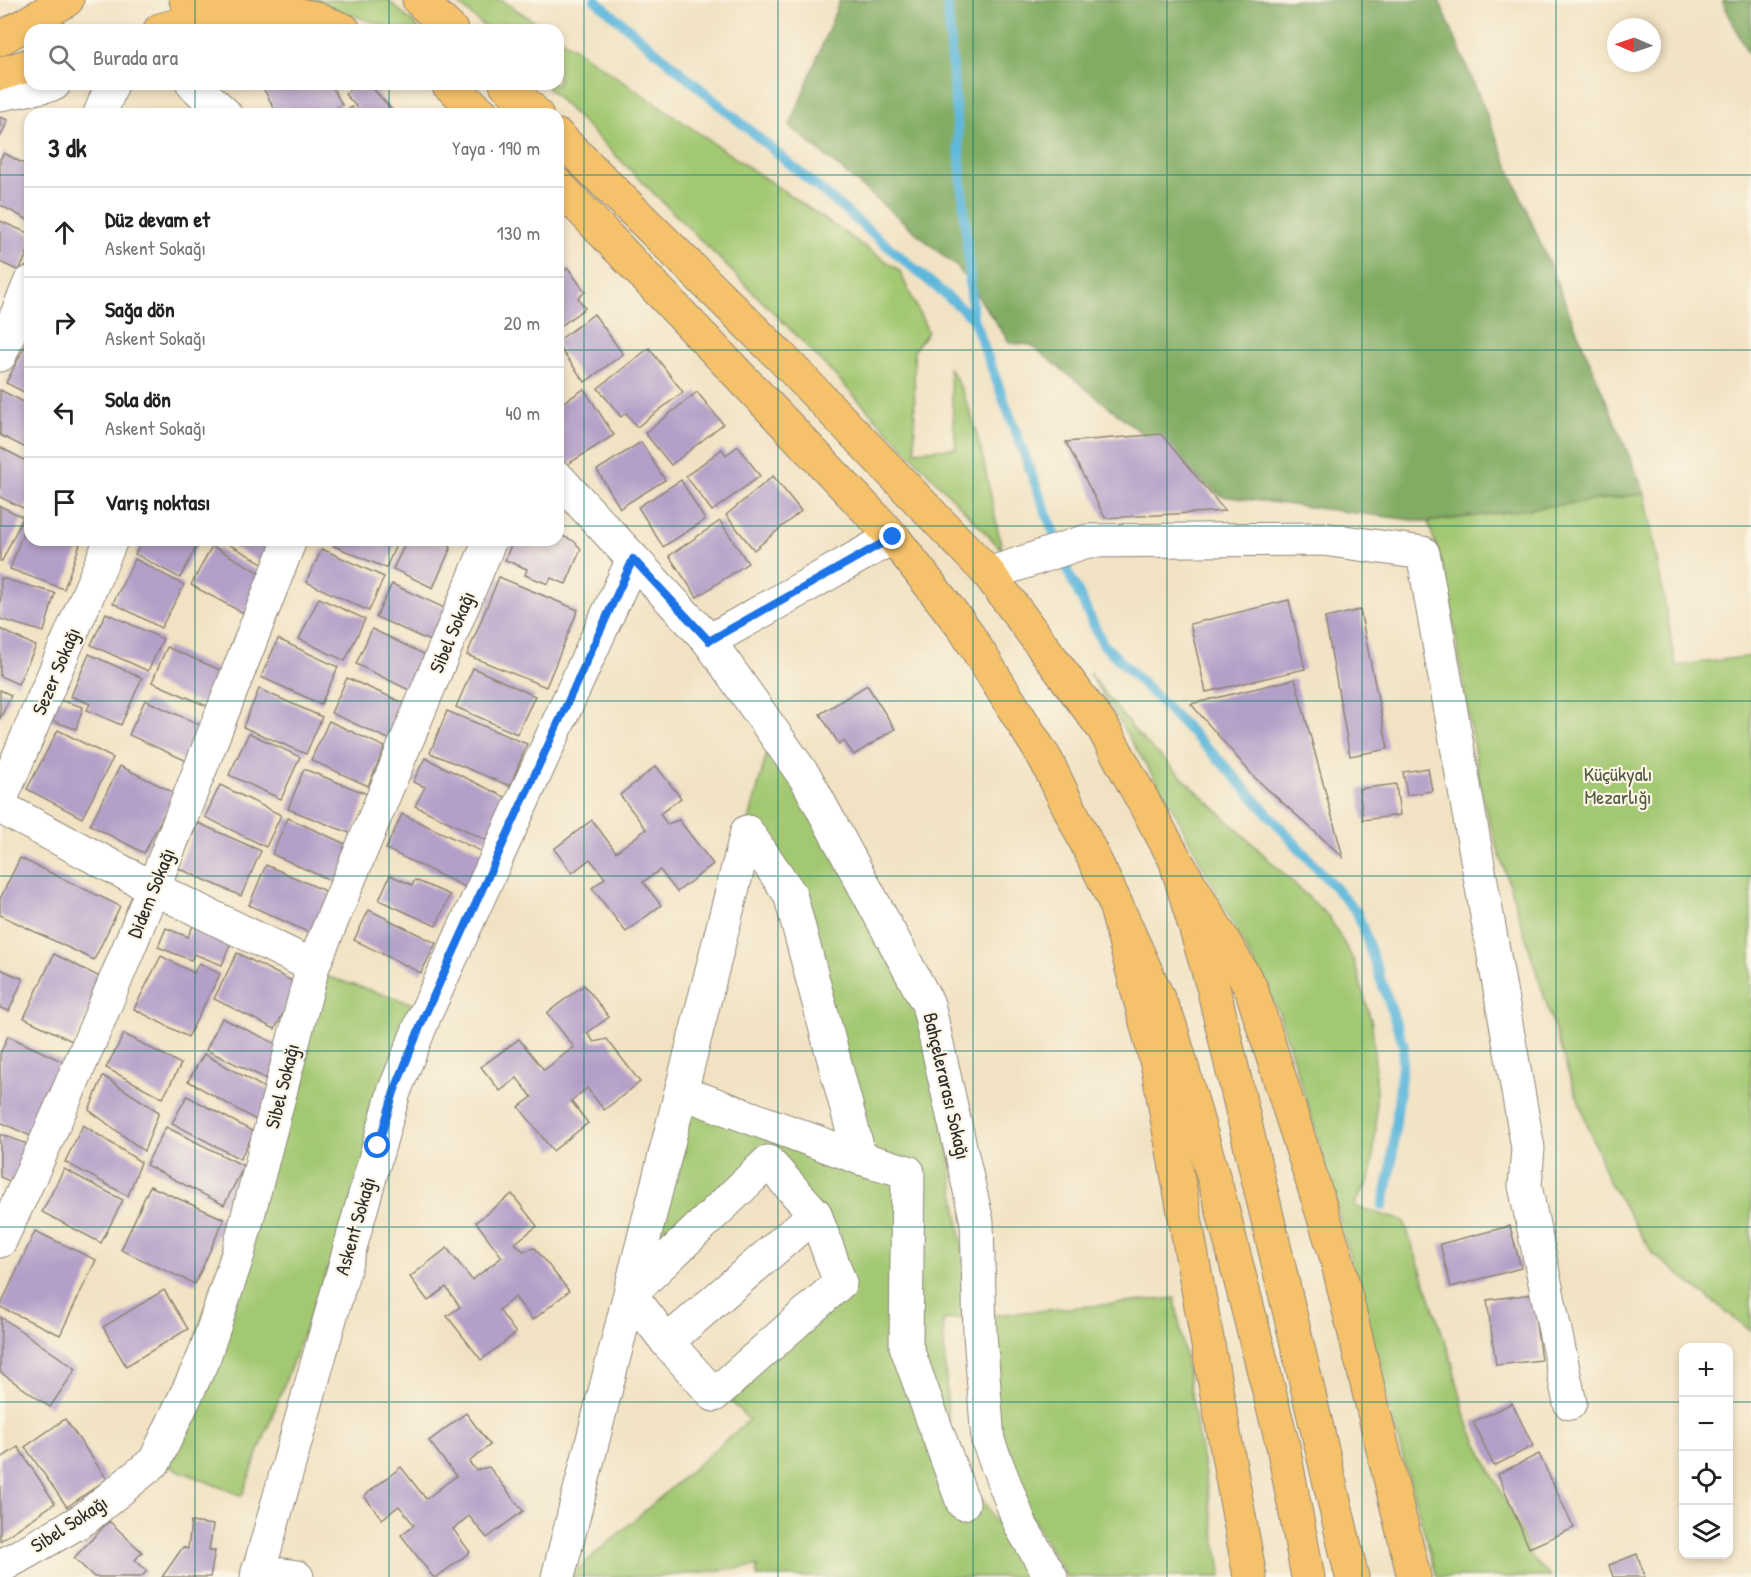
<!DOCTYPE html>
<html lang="tr">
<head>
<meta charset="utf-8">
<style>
	:root { --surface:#fff; --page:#f2f2f2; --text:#222; --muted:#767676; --line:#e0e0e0 }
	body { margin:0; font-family:"Patrick Hand",sans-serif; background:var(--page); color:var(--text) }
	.controls { position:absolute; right:18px; bottom:18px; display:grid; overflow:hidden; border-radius:12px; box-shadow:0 3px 9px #0003 }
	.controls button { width:54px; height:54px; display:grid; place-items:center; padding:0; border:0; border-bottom:2px solid var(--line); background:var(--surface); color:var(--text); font:30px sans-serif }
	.compass { position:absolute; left:1607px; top:18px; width:54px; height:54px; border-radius:50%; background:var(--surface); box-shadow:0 3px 9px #0003; rotate:272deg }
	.stop { position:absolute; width:18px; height:18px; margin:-14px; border:4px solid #1a73e8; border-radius:50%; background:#fff }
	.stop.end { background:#1a73e8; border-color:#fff; box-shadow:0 2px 6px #0008 }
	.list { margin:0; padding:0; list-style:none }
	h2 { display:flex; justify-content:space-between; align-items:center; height:78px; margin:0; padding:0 24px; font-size:26px }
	h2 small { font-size:20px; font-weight:400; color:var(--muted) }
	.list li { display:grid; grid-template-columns:39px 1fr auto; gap:18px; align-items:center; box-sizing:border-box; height:90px; padding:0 24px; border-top:2px solid var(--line) }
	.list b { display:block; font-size:22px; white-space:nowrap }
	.list p { margin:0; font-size:20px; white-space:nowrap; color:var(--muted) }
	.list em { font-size:20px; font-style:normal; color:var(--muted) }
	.icon { flex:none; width:33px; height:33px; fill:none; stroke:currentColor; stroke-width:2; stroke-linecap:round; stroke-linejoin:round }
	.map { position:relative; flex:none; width:1751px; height:1577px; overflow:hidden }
	.search { position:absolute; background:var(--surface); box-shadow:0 3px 9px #0003; left:24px; top:24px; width:540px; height:66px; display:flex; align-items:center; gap:15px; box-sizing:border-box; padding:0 21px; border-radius:18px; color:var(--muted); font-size:22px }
	.panel { position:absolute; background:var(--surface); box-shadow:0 3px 9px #0003; left:24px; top:108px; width:540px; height:438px; border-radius:18px }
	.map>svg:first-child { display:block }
</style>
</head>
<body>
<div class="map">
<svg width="1751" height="1577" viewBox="0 0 1751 1577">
	<rect width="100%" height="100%" fill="#fcf5e5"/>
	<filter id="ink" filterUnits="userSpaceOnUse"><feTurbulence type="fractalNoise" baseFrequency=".0167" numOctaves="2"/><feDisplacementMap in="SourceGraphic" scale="12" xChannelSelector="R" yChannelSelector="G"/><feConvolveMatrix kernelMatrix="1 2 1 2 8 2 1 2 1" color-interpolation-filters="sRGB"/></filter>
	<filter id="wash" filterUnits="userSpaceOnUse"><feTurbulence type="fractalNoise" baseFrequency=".008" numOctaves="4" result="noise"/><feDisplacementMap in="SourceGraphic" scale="24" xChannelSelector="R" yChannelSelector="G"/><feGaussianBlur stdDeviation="1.35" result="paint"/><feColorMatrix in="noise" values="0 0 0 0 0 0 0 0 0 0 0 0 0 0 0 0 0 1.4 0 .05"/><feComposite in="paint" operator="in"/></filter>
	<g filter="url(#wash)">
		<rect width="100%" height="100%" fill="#f1e2c3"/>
		<g fill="#a3c872" stroke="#677a4e" stroke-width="1.5">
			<path d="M308,0H388L421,30H395Z"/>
			<path d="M455,0H501L548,30H488Z"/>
			<path d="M558,37L899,270L928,332L914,350L915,451L956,448L949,368C977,404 991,502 1002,550L801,340L544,84H558Z"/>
			<path d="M1645,494L1676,666L1751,656V1331L1653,1254L1608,1180L1568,1072L1482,798L1445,572L1428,522Z"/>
			<path d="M1089,673L1137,734L1329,917L1354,961L1372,1024L1376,1079V1128L1371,1177L1354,1206L1404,1221L1452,1362L1467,1421L1533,1559L1551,1577H1437L1395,1430L1320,1145L1279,1013L1171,805Z"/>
			<path d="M774,726L928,1004L972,1317L1175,1298L1222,1577H1066L988,1441L971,1317L943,1320L949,1444L1029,1577H757V1566L659,1577H569L749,1420L725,1395L840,1283L768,1165L630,1294L688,1105L860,1158L790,894L746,832Z"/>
			<path d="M316,973L426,1008L242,1496L155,1461Z"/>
		</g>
		<g fill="#82ac64" stroke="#566c48" stroke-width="1.5">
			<path d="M840,0H1439L1645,494L1428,522L1221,496L1031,345L1010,343L959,269L790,126Z"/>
			<path d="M1722,0H1751V55L1747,52Z"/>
		</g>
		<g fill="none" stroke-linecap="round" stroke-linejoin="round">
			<g stroke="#5fb8dc" stroke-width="10">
				<path d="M595,0L973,318"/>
				<path d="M947,0L973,318L1070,576L1103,644L1221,762L1357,912L1404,1046L1391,1169L1383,1206"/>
			</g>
		</g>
		<g id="blocks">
			<g fill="#b49fc8">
				<path d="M261,84H331L342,105L325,114H277Z"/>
				<path d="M356,84H369L392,110L387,114H363L345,94Z"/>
				<path d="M352,107L356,114H340Z"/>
				<path d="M0,117L8,120L0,138Z"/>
				<path d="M4,153L30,167V221L0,205V159Z"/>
				<path d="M0,221L30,234V247L19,271L0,262Z"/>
				<path d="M568,268L585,292L578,298L585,308L558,328V276Z"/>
				<path d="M594,314L623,354L585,382L558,346V341Z"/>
				<path d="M26,344L30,346V395L6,383Z"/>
				<path d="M649,348L683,392L637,427L626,413L621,417L598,388Z"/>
				<path d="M584,389L614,435L565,466L558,455V406Z"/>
				<path d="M0,390L30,405V450L0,435Z"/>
				<path d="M697,392L723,424L671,465L645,433Z"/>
				<path d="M1161,434L1225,511L1105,518L1066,442Z"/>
				<path d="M641,442L665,480L620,508L597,470Z"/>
				<path d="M738,446L760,476L712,511L686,476L722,449L726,455Z"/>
				<path d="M0,447L30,463V499L25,509L0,497Z"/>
				<path d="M773,476L801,511L754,550L726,515Z"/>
				<path d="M681,480L705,520L663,547L638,507Z"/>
				<path d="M0,506L23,517L2,561H0Z"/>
				<path d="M720,521L748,563L697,597L669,556Z"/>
				<path d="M26,525L30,526V540H68L80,544L64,589L10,569Z"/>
				<path d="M558,534L574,541L581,549L566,584L551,578L548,584L525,575L527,569L505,560L513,540H558Z"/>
				<path d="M143,540H200L180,578L135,554Z"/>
				<path d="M221,540H279L266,565Z"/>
				<path d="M336,540H398L386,568L334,546Z"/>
				<path d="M407,540H436L451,547L433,588L393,569Z"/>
				<path d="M212,546L266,576L245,614L191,585Z"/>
				<path d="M322,549L384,577L369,611L306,582Z"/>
				<path d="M135,559L184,585L161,628L113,603Z"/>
				<path d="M499,577L578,610L546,687L467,655Z"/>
				<path d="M1,578L55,593L44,632L0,619Z"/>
				<path d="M392,584L447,609L432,642L376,617Z"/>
				<path d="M319,598L365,619L345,661L299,639Z"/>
				<path d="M1289,600L1305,669L1206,692L1190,624Z"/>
				<path d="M1360,610L1388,749L1350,756L1325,618Z"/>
				<path d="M106,613L163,639L148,671L91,645Z"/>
				<path d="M0,629L36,646L18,684L0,676Z"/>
				<path d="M372,629L432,658L415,693L356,664Z"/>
				<path d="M278,639L338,667L321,704L261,677Z"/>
				<path d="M167,647L225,672L209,707L152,682Z"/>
				<path d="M89,654L142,678L121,725L87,710L90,704L71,696Z"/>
				<path d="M473,668L535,696L517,734L456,707Z"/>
				<path d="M347,678L413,707L397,743L331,713Z"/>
				<path d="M1295,679L1343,857L1254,777L1191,704Z"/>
				<path d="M867,685L895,729L854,755L844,741L839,744L820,714Z"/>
				<path d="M259,689L322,717L306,754L243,727Z"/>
				<path d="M0,690L11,695L0,719Z"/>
				<path d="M53,698L83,707L76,729L47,719Z"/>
				<path d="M145,700L205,727L189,762L129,735Z"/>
				<path d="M447,711L527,744L510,786L430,753Z"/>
				<path d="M329,721L385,747L368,786L311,760Z"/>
				<path d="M58,730L113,758L82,818L27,789Z"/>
				<path d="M249,733L300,757L281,799L229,775Z"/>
				<path d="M425,758L507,798L486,840L415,806L425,787L413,782Z"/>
				<path d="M120,766L175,793L144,853L90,825Z"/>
				<path d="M656,766L681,798L660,814L667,824L679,820L713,864L677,892L660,870L643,882L661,905L626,932L592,888L605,878L590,859L572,873L554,849L592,820L616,852L646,829L620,795Z"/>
				<path d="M1428,768L1432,791L1407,795L1403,772Z"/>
				<path d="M304,769L367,794L352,834L288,809Z"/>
				<path d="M1396,784L1400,815L1363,820L1359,789Z"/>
				<path d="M220,785L281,815L266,847L205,817Z"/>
				<path d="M402,814L485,853L469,889L386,849Z"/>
				<path d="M288,818L352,847L336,883L272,854Z"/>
				<path d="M198,823L261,851L241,896L178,868Z"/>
				<path d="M20,858L120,906L94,960L0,915V899Z"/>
				<path d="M266,865L332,894L314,935L249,905Z"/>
				<path d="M390,875L412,885L415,880L450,895L436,926L379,900Z"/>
				<path d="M369,910L436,943L421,973L354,940Z"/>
				<path d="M194,924L232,939L222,965L194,954L191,960L158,947L166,928L188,937Z"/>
				<path d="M237,953L298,984L275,1029L214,999Z"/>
				<path d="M54,954L104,979L74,1042L24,1018Z"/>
				<path d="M161,956L194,973L199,963L220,974L188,1037L134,1009Z"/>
				<path d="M0,969L23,979L9,1011L0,1008Z"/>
				<path d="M584,985L609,1017L587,1033L594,1042L607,1039L640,1082L604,1110L587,1088L571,1101L588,1123L553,1151L519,1107L532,1097L517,1078L500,1091L481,1067L519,1039L544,1070L574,1047L547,1013Z"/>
				<path d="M222,1018L287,1049L271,1081L206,1050Z"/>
				<path d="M124,1034L181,1064L163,1098L106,1068Z"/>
				<path d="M8,1036L72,1066L39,1140L0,1122V1054Z"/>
				<path d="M204,1054L272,1092L256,1120L188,1081Z"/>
				<path d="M103,1076L159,1112L144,1151L89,1110Z"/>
				<path d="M187,1096L254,1132L240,1159L172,1123Z"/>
				<path d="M83,1125L141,1162L128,1196L65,1162Z"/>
				<path d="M166,1127L244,1166L224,1205L146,1165Z"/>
				<path d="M0,1134L27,1144L12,1182L0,1177Z"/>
				<path d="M64,1169L123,1200L101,1243L42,1212Z"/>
				<path d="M150,1186L224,1219L195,1284L121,1250Z"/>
				<path d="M512,1194L537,1226L515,1243L523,1251L535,1248L569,1291L533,1320L515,1297L499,1310L516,1333L481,1360L447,1316L460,1307L446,1287L428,1301L410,1277L447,1248L472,1280L502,1257L476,1222Z"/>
				<path d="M1510,1226L1521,1268L1451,1287L1440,1244Z"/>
				<path d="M35,1231L96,1260L60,1335L0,1307Z"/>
				<path d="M164,1290L188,1329L126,1366L103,1327Z"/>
				<path d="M1532,1294L1541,1360L1496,1365L1487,1300Z"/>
				<path d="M1,1317L76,1369L50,1407L0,1372Z"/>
				<path d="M1512,1403L1533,1446L1494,1466L1473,1422Z"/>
				<path d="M466,1413L490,1445L469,1462L476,1470L489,1467L523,1511L487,1538L469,1516L453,1529L470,1552L437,1577H433L401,1535L414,1525L399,1506L382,1519L364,1496L401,1467L426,1499L456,1476L429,1441Z"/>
				<path d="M65,1419L107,1479L67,1507L25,1447Z"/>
				<path d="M18,1447L55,1503L0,1541V1459Z"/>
				<path d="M1539,1454L1574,1528L1529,1548L1498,1474Z"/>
				<path d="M109,1521L142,1552L135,1560L147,1571L141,1577H94L74,1558Z"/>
				<path d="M191,1522L213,1525L209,1551H215L210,1577H162L183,1547L188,1549Z"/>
				<path d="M1637,1554L1645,1577H1613L1609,1565Z"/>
			</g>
		</g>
	</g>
	<g filter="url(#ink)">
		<use href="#blocks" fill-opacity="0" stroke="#8e8677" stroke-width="1.5"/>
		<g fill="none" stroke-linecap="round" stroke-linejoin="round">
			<g stroke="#8e8677" stroke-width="35">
				<g id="minor">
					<path d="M193,84L225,114"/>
					<path d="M0,94L54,84"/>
					<path d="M100,114L112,84"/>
					<path d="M0,355L30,283"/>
					<path d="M558,478L633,559"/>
					<path d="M989,574L1087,541L1323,539L1423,553L1528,1148L1525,1186L1570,1403"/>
					<path d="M709,641L807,780L928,1004L977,1222L980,1334L988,1441L1021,1526L1051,1577"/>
					<path d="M0,801L111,540"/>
					<path d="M0,807L153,888L313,966"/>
					<path d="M681,1092L860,1158L790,894L747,832"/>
					<path d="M860,1158L908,1172L906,1346L963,1503"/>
					<path d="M768,1162L815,1214L840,1283L714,1395L667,1342L630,1294Z"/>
					<path d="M0,1241C109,1013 197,775 290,540"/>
					<path d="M667,1342L815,1214"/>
					<path d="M0,1567L84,1519L155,1461L204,1357L238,1254L313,966L490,540"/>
					<path d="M258,1571L297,1577"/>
					<path d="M257,1577L394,1092L424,1017L633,559L709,641L893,537"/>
					<path d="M558,1577L747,832"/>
				</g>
			</g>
			<g stroke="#8e8677" stroke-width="35">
				<g id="major">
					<path d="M186,0L311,17L344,30"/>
					<path d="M419,0L451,30"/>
					<path d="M160,30L228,11"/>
					<path d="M0,39L67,0"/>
					<path d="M0,74L30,65"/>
					<path d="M448,84L483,114"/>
					<path d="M506,84L536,114"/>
					<path d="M558,136L780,356L989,574L1103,728L1175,859L1213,987L1352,1577"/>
					<path d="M558,185L893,537L965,630L1046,760L1114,900L1170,1025L1221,1204L1283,1446L1308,1577"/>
				</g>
			</g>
			<g stroke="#8e8677" stroke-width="35">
				<g id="highway">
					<path d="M1175,859L1251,988L1336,1256L1414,1577"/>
					<path d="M1114,900L1158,1068L1250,1577"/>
				</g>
			</g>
			<use href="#minor" stroke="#fff" stroke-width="33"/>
			<use href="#major" stroke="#f5c16b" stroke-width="33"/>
			<use href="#highway" stroke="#f5c16b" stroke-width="33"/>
		</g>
	</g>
	<g fill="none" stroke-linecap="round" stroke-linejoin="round" filter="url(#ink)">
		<path stroke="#1a73e8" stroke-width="8" d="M378,1146L394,1092L424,1017L633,559L709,641L893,537"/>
	</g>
	<path fill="none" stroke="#0f766e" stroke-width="1.5" stroke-opacity="0.55" d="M195,0V30M389,0V30M584,0V1577M778,0V1577M973,0V1577M1167,0V1577M1362,0V1577M1556,0V1577M195,84V114M389,84V114M0,175H30M558,175H1751M0,350H30M558,350H1751M0,526H30M558,526H1751M195,540V1577M389,540V1577M0,701H1751M0,876H1751M0,1051H1751M0,1227H1751M0,1402H1684M1728,1402H1751"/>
	<g text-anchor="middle" stroke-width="4.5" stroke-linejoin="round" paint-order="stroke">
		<g font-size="20" fill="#2b2b2b" stroke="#fcf5e5">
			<text transform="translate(452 632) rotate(-67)" y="7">Sibel Sokağı</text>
			<text transform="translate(56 671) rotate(-67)" y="7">Sezer Sokağı</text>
			<text transform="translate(151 893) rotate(-68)" y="7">Didem Sokağı</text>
			<text transform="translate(282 1086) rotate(-76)" y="7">Sibel Sokağı</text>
			<text transform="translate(947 1086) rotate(77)" y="7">Bahçelerarası Sokağı</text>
			<text transform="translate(355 1226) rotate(-74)" y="7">Askent Sokağı</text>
			<text transform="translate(69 1524) rotate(-33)" y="7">Sibel Sokağı</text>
		</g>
		<g font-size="20" fill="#4f5a40" stroke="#fcf5e5">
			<text x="1618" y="781">Küçükyalı<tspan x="1618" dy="23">Mezarlığı</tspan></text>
		</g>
	</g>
</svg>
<div class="controls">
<button>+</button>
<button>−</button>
<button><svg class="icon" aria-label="locate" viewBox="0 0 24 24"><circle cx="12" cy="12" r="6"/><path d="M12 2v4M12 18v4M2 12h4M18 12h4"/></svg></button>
<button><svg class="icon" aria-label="layers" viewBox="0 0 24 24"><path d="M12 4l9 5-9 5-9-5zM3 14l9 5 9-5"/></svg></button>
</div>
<svg class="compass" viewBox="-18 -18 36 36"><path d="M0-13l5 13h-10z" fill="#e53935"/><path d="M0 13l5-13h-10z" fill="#767676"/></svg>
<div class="stop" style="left:378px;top:1146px"></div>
<div class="stop end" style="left:893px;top:537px"></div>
<div class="search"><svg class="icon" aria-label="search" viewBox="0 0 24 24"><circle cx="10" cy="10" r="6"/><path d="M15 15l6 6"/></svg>Burada ara</div>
<section class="panel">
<h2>3 dk<small>Yaya · 190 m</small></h2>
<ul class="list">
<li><svg class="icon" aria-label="ahead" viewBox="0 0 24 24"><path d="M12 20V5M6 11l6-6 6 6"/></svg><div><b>Düz devam et</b><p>Askent Sokağı</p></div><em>130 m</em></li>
<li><svg class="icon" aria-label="right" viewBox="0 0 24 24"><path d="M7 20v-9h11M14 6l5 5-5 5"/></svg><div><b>Sağa dön</b><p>Askent Sokağı</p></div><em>20 m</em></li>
<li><svg class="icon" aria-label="left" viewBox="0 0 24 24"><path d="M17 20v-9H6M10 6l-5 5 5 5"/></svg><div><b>Sola dön</b><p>Askent Sokağı</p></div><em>40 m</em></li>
<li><svg class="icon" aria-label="arrive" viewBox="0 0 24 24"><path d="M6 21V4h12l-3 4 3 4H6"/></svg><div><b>Varış noktası</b></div></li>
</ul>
</section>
</div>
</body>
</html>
